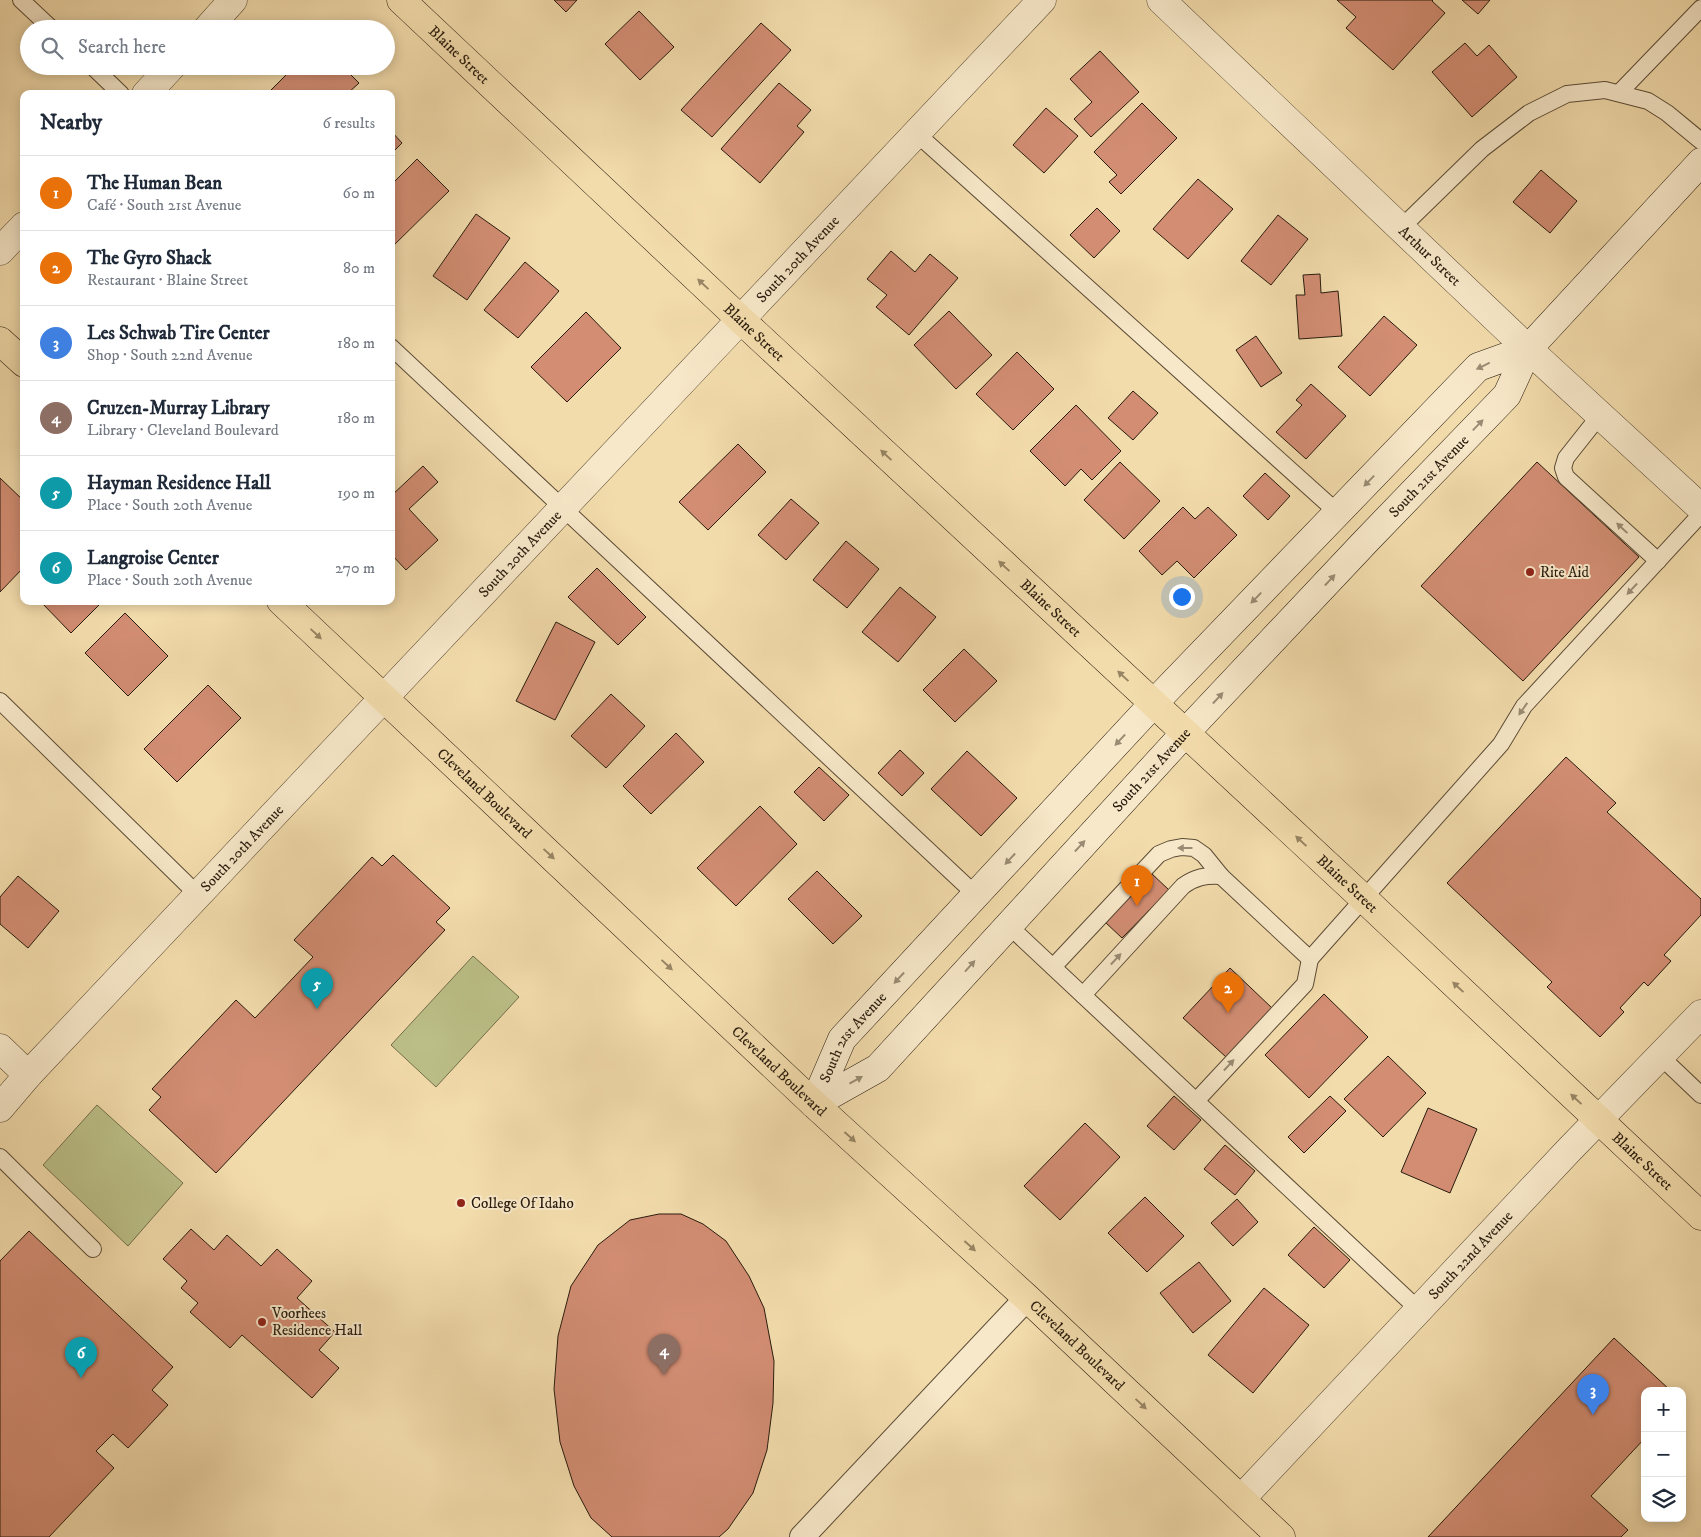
<!DOCTYPE html>
<html lang="en">
<head>
<meta charset="utf-8">
<style>
	:root { --surface:#fff; --page:#f6f6f7; --text:#1f2937; --muted:#747a83; --line:#e0e1e3; --accent:#1a73e8 }
	body { margin:0; font-family:"IM FELL DW Pica",serif; background:var(--page); color:var(--text) }
	.controls { position:absolute; right:15px; bottom:15px; display:grid; overflow:hidden; border-radius:10px; box-shadow:0 2px 12px #0003 }
	.controls button { width:45px; height:45px; display:grid; place-items:center; padding:0; border:0; border-bottom:1px solid var(--line); background:var(--surface); color:var(--text); font:25px sans-serif }
	.you { position:absolute; left:1181px; top:596px; width:18px; height:18px; margin:-12px; border:4px solid #fff; border-radius:50%; background:#1a73e8; box-shadow:0 0 0 8px #1a73e833 }
	.badge { display:grid; place-items:center; width:32px; height:32px; border-radius:50%; background:var(--accent); color:#fff; font-size:16px; font-weight:700 }
	.pin { position:absolute; translate:-50% -41px; filter:drop-shadow(0 1px 2px #0008) }
	.pin::after { content:''; position:absolute; top:26px; width:18px; height:15px; background:inherit; clip-path:polygon(0 0,100% 0,50% 100%) }
	.list { margin:0; padding:0; list-style:none }
	h2 { display:flex; justify-content:space-between; align-items:center; height:65px; margin:0; padding:0 20px; font-size:21px }
	h2 small { font-size:16px; font-weight:400; color:var(--muted) }
	.list li { display:grid; grid-template-columns:32px 1fr auto; gap:15px; align-items:center; box-sizing:border-box; height:75px; padding:0 20px; border-top:1px solid var(--line) }
	.list b { display:block; font-size:19px; white-space:nowrap }
	.list p { margin:0; font-size:16px; white-space:nowrap; color:var(--muted) }
	.list em { font-size:16px; font-style:normal; color:var(--muted) }
	.icon { flex:none; width:28px; height:28px; fill:none; stroke:currentColor; stroke-width:2; stroke-linecap:round; stroke-linejoin:round }
	.map { position:relative; flex:none; width:1701px; height:1537px; overflow:hidden }
	.search { position:absolute; background:var(--surface); box-shadow:0 2px 12px #0003; left:20px; top:20px; width:375px; height:55px; display:flex; align-items:center; gap:12px; box-sizing:border-box; padding:0 18px; border-radius:28px; color:var(--muted); font-size:19px }
	.panel { position:absolute; background:var(--surface); box-shadow:0 2px 12px #0003; left:20px; top:90px; width:375px; height:515px; border-radius:10px }
	.map>svg:first-child { display:block }
</style>
</head>
<body>
<div class="map">
<svg width="1701" height="1537" viewBox="0 0 1701 1537">
	<rect width="100%" height="100%" fill="#f3dcac"/>
	<filter id="stains"><feTurbulence type="fractalNoise" baseFrequency=".004" numOctaves="4"/><feColorMatrix values="0 0 0 0 .2 0 0 0 0 .09 0 0 0 0 .02 0 0 0 .5 -.17"/></filter>
	<radialGradient id="worn" r=".72"><stop offset=".6" stop-color="#630" stop-opacity="0"/><stop offset="1" stop-color="#630" stop-opacity=".3"/></radialGradient>
	<g fill="#bcc088" stroke="#726e4a">
		<path d="M473,956L519,997L436,1087L391,1045Z"/>
		<path d="M97,1105L183,1183L128,1246L43,1165Z"/>
	</g>
	<g fill="#d28d73" stroke="#281b0d">
		<path d="M554,0H577L566,12Z"/>
		<path d="M1337,0H1433L1432,1L1445,13L1393,70L1346,28L1356,17Z"/>
		<path d="M1462,0H1490L1478,14Z"/>
		<path d="M639,11L674,47L640,80L605,44Z"/>
		<path d="M761,23L791,50L712,137L681,110Z"/>
		<path d="M1465,43L1477,56L1489,45L1517,77L1472,117L1432,72Z"/>
		<path d="M1100,51L1139,92L1091,137L1074,119L1092,102L1070,79Z"/>
		<path d="M295,66H342L359,83L347,94H269L268,93Z"/>
		<path d="M779,83L811,110L797,126L804,132L760,183L721,149Z"/>
		<path d="M1142,103L1177,138L1121,194L1109,182L1117,175L1094,152Z"/>
		<path d="M1046,108L1078,136L1044,173L1013,145Z"/>
		<path d="M391,131L402,143L391,154Z"/>
		<path d="M417,159L449,191L391,248V185Z"/>
		<path d="M1541,170L1577,201L1550,233L1513,202Z"/>
		<path d="M1198,179L1233,209L1188,259L1153,229Z"/>
		<path d="M1097,208L1120,231L1094,258L1070,235Z"/>
		<path d="M476,214L510,238L467,300L433,276Z"/>
		<path d="M1278,215L1308,239L1271,285L1241,261Z"/>
		<path d="M891,251L915,272L930,254L958,278L909,335L876,307L887,295L867,279Z"/>
		<path d="M525,262L559,291L518,338L484,310Z"/>
		<path d="M1320,274L1321,293L1338,291L1342,336L1299,339L1296,295H1305L1303,275Z"/>
		<path d="M949,311L992,355L956,389L914,345Z"/>
		<path d="M586,312L621,348L567,402L531,367Z"/>
		<path d="M1384,316L1417,345L1370,396L1338,367Z"/>
		<path d="M1256,336L1282,373L1261,387L1236,350Z"/>
		<path d="M1017,352L1054,389L1013,430L976,394Z"/>
		<path d="M1311,384L1346,416L1306,459L1276,432L1302,405L1296,400Z"/>
		<path d="M1133,391L1158,413L1133,440L1108,418Z"/>
		<path d="M1076,405L1121,451L1092,480L1081,469L1065,486L1030,451Z"/>
		<path d="M738,444L766,472L708,530L679,502Z"/>
		<path d="M1120,462L1160,501L1124,539L1084,500Z"/>
		<path d="M1537,462L1639,557L1523,681L1421,586Z"/>
		<path d="M423,466L438,482L409,509L438,540L406,570L391,554V496Z"/>
		<path d="M1265,473L1290,496L1268,520L1243,496Z"/>
		<path d="M0,478L24,501V567L0,592Z"/>
		<path d="M791,499L819,523L786,560L758,535Z"/>
		<path d="M1183,507L1195,519L1208,507L1237,535L1194,578L1177,561L1162,575L1139,551Z"/>
		<path d="M846,541L879,569L847,608L813,580Z"/>
		<path d="M597,568L646,617L618,645L568,597Z"/>
		<path d="M900,587L936,617L898,662L862,632Z"/>
		<path d="M40,601H103L71,633Z"/>
		<path d="M125,613L168,656L128,696L85,653Z"/>
		<path d="M556,622L595,642L555,720L516,701Z"/>
		<path d="M964,649L997,681L955,722L923,690Z"/>
		<path d="M208,685L241,718L177,782L144,749Z"/>
		<path d="M611,694L645,726L606,768L571,736Z"/>
		<path d="M676,733L704,762L651,814L623,786Z"/>
		<path d="M900,750L924,773L902,796L878,773Z"/>
		<path d="M967,751L1017,798L981,836L931,789Z"/>
		<path d="M1566,757L1616,803L1607,812L1701,899V915L1664,955L1671,961L1648,986L1644,982L1620,1008L1624,1012L1600,1037L1547,987L1552,982L1447,883Z"/>
		<path d="M819,767L849,795L824,821L794,792Z"/>
		<path d="M760,806L797,844L736,906L697,868Z"/>
		<path d="M393,855L450,908L436,922L445,930L216,1173L149,1110L161,1097L152,1089L236,1000L255,1018L313,957L294,940L372,857L382,866Z"/>
		<path d="M817,871L862,916L833,944L788,899Z"/>
		<path d="M1151,873L1169,890L1122,938L1105,922Z"/>
		<path d="M18,876L59,911L28,948L0,924V897Z"/>
		<path d="M1230,968L1272,1008L1226,1057L1183,1018Z"/>
		<path d="M1324,994L1368,1037L1309,1098L1265,1055Z"/>
		<path d="M1388,1056L1426,1093L1383,1137L1344,1099Z"/>
		<path d="M1174,1096L1201,1120L1174,1150L1147,1126Z"/>
		<path d="M1330,1096L1346,1111L1304,1153L1288,1137Z"/>
		<path d="M1428,1108L1477,1129L1450,1193L1401,1172Z"/>
		<path d="M1085,1123L1120,1157L1060,1220L1024,1186Z"/>
		<path d="M1225,1145L1255,1171L1235,1195L1204,1169Z"/>
		<path d="M1145,1197L1184,1236L1147,1272L1108,1233Z"/>
		<path d="M1237,1199L1258,1222L1233,1246L1211,1223Z"/>
		<path d="M659,1214H681L703,1224L726,1241L749,1276L764,1308L774,1361L773,1403L767,1450L753,1493L728,1529L719,1537H612L591,1518L574,1486L560,1442L554,1389L558,1336L571,1286L598,1245L630,1220Z"/>
		<path d="M1314,1227L1350,1260L1324,1288L1288,1255Z"/>
		<path d="M191,1229L214,1250L227,1235L261,1266L277,1249L312,1281L297,1298L335,1332L319,1350L339,1368L312,1398L242,1335L230,1348L190,1312L198,1303L181,1288L187,1281L163,1259Z"/>
		<path d="M29,1231L173,1367L152,1390L168,1405L128,1448L113,1434L96,1451L114,1468L49,1537H0V1261Z"/>
		<path d="M1199,1262L1231,1301L1193,1333L1160,1293Z"/>
		<path d="M1264,1288L1309,1325L1253,1393L1208,1355Z"/>
		<path d="M1614,1338L1671,1391H1645V1438L1591,1496L1628,1530L1621,1537H1428Z"/>
	</g>
	<g fill="none" stroke-linecap="round" stroke-linejoin="round">
		<g stroke="#5b4b35" stroke-width="18">
			<g id="service">
				<path d="M21,0L52,29"/>
				<path d="M92,66L121,94"/>
				<path d="M1619,93L1701,8"/>
				<path d="M916,133L1338,513"/>
				<path d="M1401,228L1482,149L1529,113L1567,94L1605,90L1648,101L1667,113L1701,141"/>
				<path d="M391,347L976,895"/>
				<path d="M1600,415L1566,458L1563,468L1566,477L1658,561"/>
				<path d="M0,701L198,895"/>
				<path d="M1008,925L1419,1310"/>
				<path d="M1053,967L1159,854L1171,849L1182,847L1194,848L1204,855L1221,876L1310,959L1501,744L1524,706L1701,514"/>
				<path d="M1083,995L1183,886C1195,877 1206,875 1221,876"/>
				<path d="M1660,1056L1701,1095"/>
				<path d="M1196,1101L1305,984L1310,959"/>
				<path d="M0,1157L93,1249"/>
			</g>
		</g>
		<g stroke="#5b4b35" stroke-width="26">
			<path id="pedestrian" d="M802,1537L1027,1298"/>
		</g>
		<g stroke="#5b4b35" stroke-width="29">
			<g id="minor">
				<path id="s1" d="M1161,0L1528,349L1701,508"/>
				<path d="M207,29L233,0"/>
				<path d="M146,94L172,66"/>
				<path d="M0,251L24,226"/>
				<path d="M0,1048L28,1075"/>
				<path id="s2" d="M0,1108L28,1075L1042,0"/>
				<path id="s3" d="M1241,1499L1569,1150L1701,1014"/>
			</g>
		</g>
		<g stroke="#281b0d" stroke-width="29">
			<g id="secondary">
				<path id="s4" d="M814,1104L878,1068L1185,733L1366,541L1507,395L1528,349L1701,162"/>
				<path id="s5" d="M814,1104L842,1039L1153,704L1478,367L1528,349"/>
			</g>
		</g>
		<g stroke="#281b0d" stroke-width="29">
			<g id="primary">
				<path id="s6" d="M401,0L740,319L1363,898L1701,1216"/>
				<path d="M0,341L24,363"/>
				<path id="s7" d="M281,601L814,1104L1027,1298L1281,1537"/>
			</g>
		</g>
		<use href="#service" stroke="#f7e8c9" stroke-width="16"/>
		<use href="#pedestrian" stroke="#f7e8c9" stroke-width="24"/>
		<use href="#minor" stroke="#f7e8c9" stroke-width="28"/>
		<use href="#secondary" stroke="#f7e8c9" stroke-width="28"/>
		<use href="#primary" stroke="#f3dcac" stroke-width="28"/>
	</g>
	<defs><path id="oneway-solid" d="M-6-.8H1V-3.2L6.5 0L1 3.2V.8H-6Z" transform="scale(1.25)"/></defs>
	<g fill="#988564">
		<use href="#oneway-solid" transform="translate(703 284) rotate(-137)"/>
		<use href="#oneway-solid" transform="translate(886 455) rotate(-137)"/>
		<use href="#oneway-solid" transform="translate(1004 566) rotate(-137)"/>
		<use href="#oneway-solid" transform="translate(316 634) rotate(43)"/>
		<use href="#oneway-solid" transform="translate(1123 676) rotate(-137)"/>
		<use href="#oneway-solid" transform="translate(1301 841) rotate(-137)"/>
		<use href="#oneway-solid" transform="translate(549 854) rotate(43)"/>
		<use href="#oneway-solid" transform="translate(667 965) rotate(43)"/>
		<use href="#oneway-solid" transform="translate(1458 987) rotate(-137)"/>
		<use href="#oneway-solid" transform="translate(1576 1099) rotate(-137)"/>
		<use href="#oneway-solid" transform="translate(850 1137) rotate(42)"/>
		<use href="#oneway-solid" transform="translate(970 1246) rotate(42)"/>
		<use href="#oneway-solid" transform="translate(1141 1404) rotate(43)"/>
	</g>
	<g fill="#9a8c74">
		<use href="#oneway-solid" transform="translate(1483 366) rotate(154)"/>
		<use href="#oneway-solid" transform="translate(1478 425) rotate(-46)"/>
		<use href="#oneway-solid" transform="translate(1369 481) rotate(134)"/>
		<use href="#oneway-solid" transform="translate(1622 528) rotate(-137)"/>
		<use href="#oneway-solid" transform="translate(1330 580) rotate(-47)"/>
		<use href="#oneway-solid" transform="translate(1632 589) rotate(133)"/>
		<use href="#oneway-solid" transform="translate(1256 598) rotate(134)"/>
		<use href="#oneway-solid" transform="translate(1218 698) rotate(-47)"/>
		<use href="#oneway-solid" transform="translate(1523 709) rotate(125)"/>
		<use href="#oneway-solid" transform="translate(1120 740) rotate(133)"/>
		<use href="#oneway-solid" transform="translate(1080 846) rotate(-47)"/>
		<use href="#oneway-solid" transform="translate(1185 848) rotate(-180)"/>
		<use href="#oneway-solid" transform="translate(1010 859) rotate(133)"/>
		<use href="#oneway-solid" transform="translate(1116 959) rotate(-47)"/>
		<use href="#oneway-solid" transform="translate(970 966) rotate(-48)"/>
		<use href="#oneway-solid" transform="translate(899 978) rotate(133)"/>
		<use href="#oneway-solid" transform="translate(1229 1065) rotate(-47)"/>
		<use href="#oneway-solid" transform="translate(856 1080) rotate(-29)"/>
	</g>
	<g fill="#8f2418" stroke="#f7e8c9" stroke-width="2">
		<circle cx="1530" cy="572" r="5"/>
		<circle cx="461" cy="1203" r="5"/>
		<circle cx="262" cy="1322" r="5"/>
	</g>
	<g text-anchor="middle" stroke-width="4" stroke-linejoin="round" paint-order="stroke">
		<g font-size="15" fill="#281b0d" stroke="#f7e8c9">
			<text dy="5" stroke="none"><textPath href="#s6" startOffset="80">Blaine Street</textPath></text>
			<text dy="5" stroke="none"><textPath href="#s1" startOffset="371">Arthur Street</textPath></text>
			<text dy="5" stroke="none"><textPath href="#s2" startOffset="1165">South 20th Avenue</textPath></text>
			<text dy="5" stroke="none"><textPath href="#s6" startOffset="485">Blaine Street</textPath></text>
			<text dy="5" stroke="none"><textPath href="#s4" startOffset="882">South 21st Avenue</textPath></text>
			<text dy="5" stroke="none"><textPath href="#s2" startOffset="760">South 20th Avenue</textPath></text>
			<text dy="5" stroke="none"><textPath href="#s6" startOffset="890">Blaine Street</textPath></text>
			<text dy="5" stroke="none"><textPath href="#s4" startOffset="478">South 21st Avenue</textPath></text>
			<text dy="5" stroke="none"><textPath href="#s7" startOffset="280">Cleveland Boulevard</textPath></text>
			<text dy="5" stroke="none"><textPath href="#s2" startOffset="355">South 20th Avenue</textPath></text>
			<text dy="5" stroke="none"><textPath href="#s6" startOffset="1295">Blaine Street</textPath></text>
			<text dy="5" stroke="none"><textPath href="#s5" startOffset="78">South 21st Avenue</textPath></text>
			<text dy="5" stroke="none"><textPath href="#s7" startOffset="685">Cleveland Boulevard</textPath></text>
			<text dy="5" stroke="none"><textPath href="#s6" startOffset="1700">Blaine Street</textPath></text>
			<text dy="5" stroke="none"><textPath href="#s3" startOffset="335">South 22nd Avenue</textPath></text>
			<text dy="5" stroke="none"><textPath href="#s7" startOffset="1090">Cleveland Boulevard</textPath></text>
		</g>
		<g font-size="15" fill="#281b0d" stroke="#f7e8c9" text-anchor="start">
			<text x="1540" y="577">Rite Aid</text>
			<text x="471" y="1208">College Of Idaho</text>
			<text x="272" y="1318">Voorhees<tspan x="272" dy="17">Residence Hall</tspan></text>
		</g>
	</g>
	<rect width="100%" height="100%" filter="url(#stains)"/>
	<rect width="100%" height="100%" fill="url(#worn)"/>
</svg>
<div class="controls">
<button>+</button>
<button>−</button>
<button><svg class="icon" aria-label="layers" viewBox="0 0 24 24"><path d="M12 4l9 5-9 5-9-5zM3 14l9 5 9-5"/></svg></button>
</div>
<div class="you"></div>
<div class="pin badge" style="left:1137px;top:906px;background:#e8710a">1</div>
<div class="pin badge" style="left:1228px;top:1013px;background:#e8710a">2</div>
<div class="pin badge" style="left:1593px;top:1415px;background:#3f7fe0">3</div>
<div class="pin badge" style="left:664px;top:1375px;background:#8d6e63">4</div>
<div class="pin badge" style="left:317px;top:1009px;background:#0f9aa8">5</div>
<div class="pin badge" style="left:81px;top:1378px;background:#0f9aa8">6</div>
<div class="search"><svg class="icon" aria-label="search" viewBox="0 0 24 24"><circle cx="10" cy="10" r="6"/><path d="M15 15l6 6"/></svg>Search here</div>
<section class="panel">
<h2>Nearby<small>6 results</small></h2>
<ul class="list">
<li><span class="badge" style="background:#e8710a">1</span><div><b>The Human Bean</b><p>Café · South 21st Avenue</p></div><em>60 m</em></li>
<li><span class="badge" style="background:#e8710a">2</span><div><b>The Gyro Shack</b><p>Restaurant · Blaine Street</p></div><em>80 m</em></li>
<li><span class="badge" style="background:#3f7fe0">3</span><div><b>Les Schwab Tire Center</b><p>Shop · South 22nd Avenue</p></div><em>180 m</em></li>
<li><span class="badge" style="background:#8d6e63">4</span><div><b>Cruzen-Murray Library</b><p>Library · Cleveland Boulevard</p></div><em>180 m</em></li>
<li><span class="badge" style="background:#0f9aa8">5</span><div><b>Hayman Residence Hall</b><p>Place · South 20th Avenue</p></div><em>190 m</em></li>
<li><span class="badge" style="background:#0f9aa8">6</span><div><b>Langroise Center</b><p>Place · South 20th Avenue</p></div><em>270 m</em></li>
</ul>
</section>
</div>
</body>
</html>
